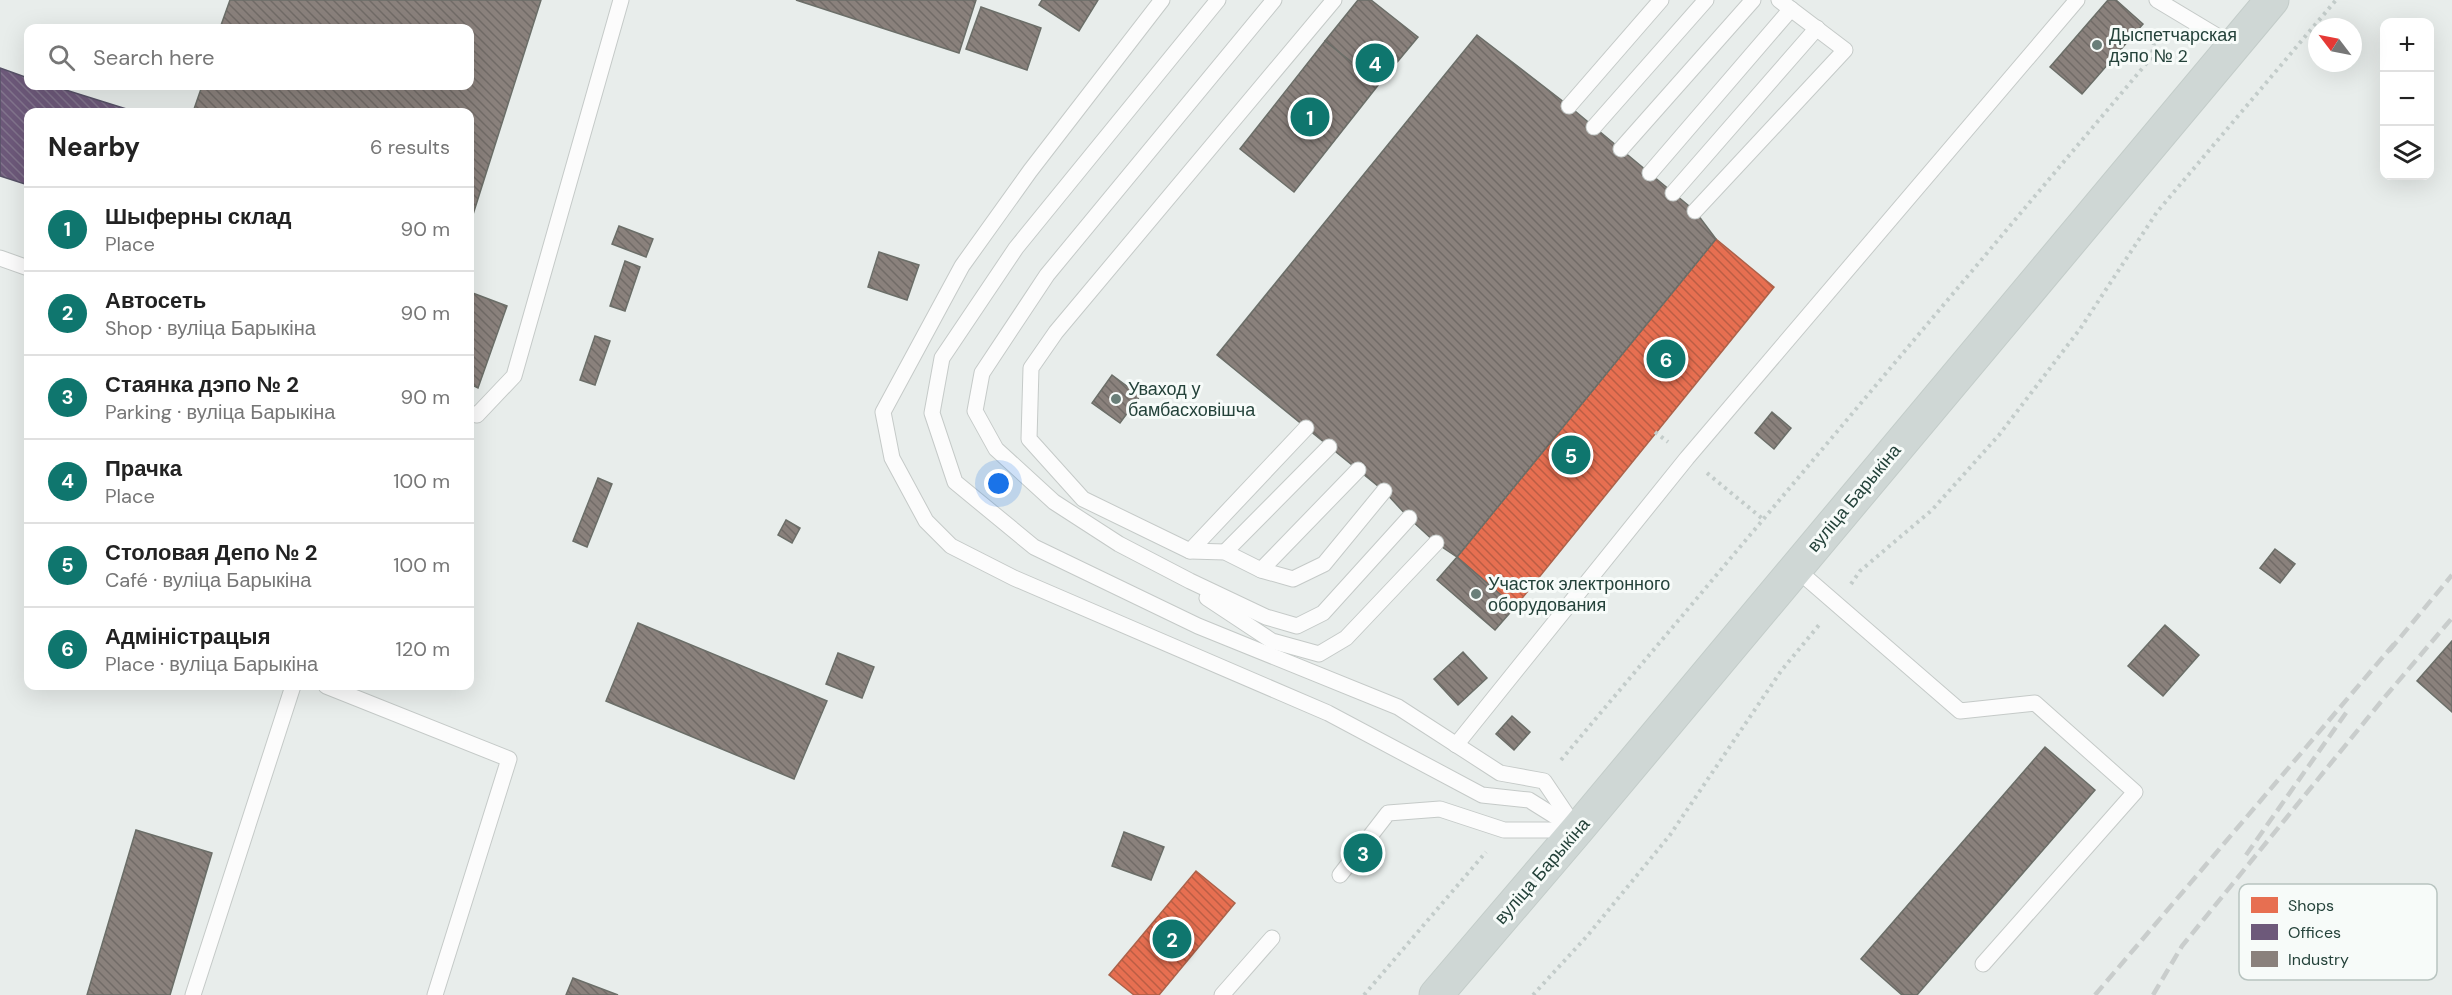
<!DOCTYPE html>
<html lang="en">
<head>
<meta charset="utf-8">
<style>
	:root { --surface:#fff; --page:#f6f6f6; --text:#222; --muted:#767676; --line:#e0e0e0; --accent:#0f766e }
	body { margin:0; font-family:"DM Sans",sans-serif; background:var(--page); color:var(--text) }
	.controls { position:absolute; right:18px; top:18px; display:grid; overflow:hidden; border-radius:12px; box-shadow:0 6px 24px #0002 }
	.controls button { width:54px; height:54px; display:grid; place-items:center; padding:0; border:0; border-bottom:2px solid var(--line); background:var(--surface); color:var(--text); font:30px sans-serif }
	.compass { position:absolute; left:2308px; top:18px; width:54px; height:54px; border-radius:50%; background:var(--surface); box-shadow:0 6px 24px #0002; rotate:302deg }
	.you { position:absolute; left:999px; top:484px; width:21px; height:21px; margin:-15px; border:4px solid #fff; border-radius:50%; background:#1a73e8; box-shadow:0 0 0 9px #1a73e833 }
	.badge { display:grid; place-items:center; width:39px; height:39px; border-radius:50%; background:var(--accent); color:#fff; font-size:20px; font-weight:700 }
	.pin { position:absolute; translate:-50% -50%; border:3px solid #fff; box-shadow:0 2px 6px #0006 }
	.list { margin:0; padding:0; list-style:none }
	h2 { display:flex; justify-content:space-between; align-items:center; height:78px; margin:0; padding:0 24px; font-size:26px }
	h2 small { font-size:20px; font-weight:400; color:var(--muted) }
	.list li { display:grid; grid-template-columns:39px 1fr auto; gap:18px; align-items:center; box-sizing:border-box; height:84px; padding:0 24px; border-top:2px solid var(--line) }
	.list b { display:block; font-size:22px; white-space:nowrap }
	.list p { margin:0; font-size:20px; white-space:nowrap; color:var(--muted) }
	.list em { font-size:20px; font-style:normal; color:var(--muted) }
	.icon { flex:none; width:33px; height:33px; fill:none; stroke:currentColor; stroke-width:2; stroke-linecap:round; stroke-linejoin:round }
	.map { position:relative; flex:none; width:2452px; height:995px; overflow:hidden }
	.search { position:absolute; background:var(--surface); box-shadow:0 6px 24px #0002; left:24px; top:24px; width:450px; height:66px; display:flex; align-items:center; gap:15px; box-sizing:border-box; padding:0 21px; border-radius:12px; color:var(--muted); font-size:22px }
	.panel { position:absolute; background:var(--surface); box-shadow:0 6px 24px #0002; left:24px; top:108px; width:450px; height:582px; border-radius:12px }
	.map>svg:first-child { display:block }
</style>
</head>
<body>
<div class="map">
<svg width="2452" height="995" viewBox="0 0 2452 995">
	<defs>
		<pattern id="shops-back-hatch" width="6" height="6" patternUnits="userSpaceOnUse" patternTransform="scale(1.5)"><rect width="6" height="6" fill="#e76f51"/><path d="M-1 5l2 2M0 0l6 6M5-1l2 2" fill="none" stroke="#bb5d44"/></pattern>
		<pattern id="offices-back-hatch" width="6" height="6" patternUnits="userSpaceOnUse" patternTransform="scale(1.5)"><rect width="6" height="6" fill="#6d597a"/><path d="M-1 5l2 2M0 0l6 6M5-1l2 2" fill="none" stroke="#81748c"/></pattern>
		<pattern id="industry-back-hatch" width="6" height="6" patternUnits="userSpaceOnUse" patternTransform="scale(1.5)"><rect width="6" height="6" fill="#8a817c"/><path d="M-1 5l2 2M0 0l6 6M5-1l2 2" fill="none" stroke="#716b67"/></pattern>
	</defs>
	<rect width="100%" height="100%" fill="#e8edeb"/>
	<g fill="url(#shops-back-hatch)" stroke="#ac624a" stroke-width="1.5">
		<path d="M1716,239L1774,287L1515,607L1457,557Z"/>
		<path d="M1196,871L1235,903L1159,995H1134L1109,975Z"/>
	</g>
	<path fill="url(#offices-back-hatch)" stroke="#575267" stroke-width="1.5" d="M0,68L28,78V86H53L136,112H28V185L0,176Z"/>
	<g fill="url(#industry-back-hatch)" stroke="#6b6e68" stroke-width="1.5">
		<path d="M230,0H541L470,224V112H193L202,86H470V28H220Z"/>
		<path d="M796,0H976L959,53Z"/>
		<path d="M1042,0H1098L1079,31L1039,5Z"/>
		<path d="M1358,0H1371L1418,37L1379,84L1325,41Z"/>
		<path d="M2108,0H2116L2143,24L2082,94L2050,67Z"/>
		<path d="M981,7L1041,28L1027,70L966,49Z"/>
		<path d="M1477,35L1569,106L1695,211L1716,239L1457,557L1436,543L1409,518L1384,491L1217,355Z"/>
		<path d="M1325,41L1379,84L1294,192L1240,149Z"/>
		<path d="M619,226L653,239L646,257L612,244Z"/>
		<path d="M879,252L919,265L907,300L868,287Z"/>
		<path d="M625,261L640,267L625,311L610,306Z"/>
		<path d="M470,292L507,306L478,388L470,384Z"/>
		<path d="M595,336L610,341L595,385L580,380Z"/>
		<path d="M1112,375L1140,396L1120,423L1092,403Z"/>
		<path d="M1772,412L1791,428L1774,449L1755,433Z"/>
		<path d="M598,478L612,484L587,547L573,541Z"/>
		<path d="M786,520L800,528L792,543L778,535Z"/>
		<path d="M2275,549L2295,564L2280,583L2260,568Z"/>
		<path d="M1457,557L1515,607L1495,630L1437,580Z"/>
		<path d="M638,623L827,701L794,779L606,701Z"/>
		<path d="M2165,625L2199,655L2163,696L2128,666Z"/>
		<path d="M2452,641V712L2417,681Z"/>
		<path d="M1463,652L1487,678L1458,705L1434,679Z"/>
		<path d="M838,653L874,667L862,698L826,684Z"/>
		<path d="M1512,716L1530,732L1514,750L1496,734Z"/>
		<path d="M2045,747L2095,790L1917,995H1902L1861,959Z"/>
		<path d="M136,830L212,853L170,995H87Z"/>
		<path d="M1124,832L1164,847L1151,880L1112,866Z"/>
		<path d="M573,978L618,995H566Z"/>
	</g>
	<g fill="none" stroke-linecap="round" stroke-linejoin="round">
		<g stroke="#c5cac8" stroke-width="17">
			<g id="service">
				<path d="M1162,0L1030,171L962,266L883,412L892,458L926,521L951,546L1014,578L1328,713L1482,795L1529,800L1577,830"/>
				<path d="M1218,0L1016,248L942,358L932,413L955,482L1034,547L1198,626L1398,707L1500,773L1544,781L1573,824"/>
				<path d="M1274,0L1047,275L982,373L975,411L996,449L1054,502L1119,544L1190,581L1266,617L1297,626L1323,613L1409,518"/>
				<path d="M1334,0L1056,332L1031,368L1029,439L1083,499L1190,551L1225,552L1261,570L1293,579L1324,564L1384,491"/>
				<path d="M2157,0L2232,45"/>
				<path d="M1569,106L1661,0"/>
				<path d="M1594,127L1706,0"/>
				<path d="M1621,149L1753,0"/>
				<path d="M1650,173L1791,9"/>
				<path d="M1673,193L1817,28"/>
				<path d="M1695,211L1845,50L1779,0"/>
				<path d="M0,258L28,268"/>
				<path d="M470,413L477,415L514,376L621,0"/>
				<path d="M1190,551L1306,428"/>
				<path d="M1225,552L1329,447"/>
				<path d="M1795,568L1960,711L2035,703L2135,792L1983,964"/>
				<path d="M1261,570L1358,470"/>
				<path d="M1207,598L1272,641L1319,654L1346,638L1436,543"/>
				<path d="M326,686L509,759L435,995"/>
				<path d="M1456,745L1687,458L2077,0"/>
				<path d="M1340,875L1388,813L1440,809L1504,830H1574"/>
				<path d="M193,995L293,686"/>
				<path d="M1222,995L1272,938"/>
			</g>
		</g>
		<g stroke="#c3ccc9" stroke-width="35">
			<path id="primary" d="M1436,995L1577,830L2272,0"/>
		</g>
		<g stroke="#c3ccca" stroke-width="4" stroke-dasharray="3 4.5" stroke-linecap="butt">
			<path d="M1655,432L1668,442"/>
			<path d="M1707,473L1764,520"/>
			<path d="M1851,584L1860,571L1932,510L1999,435L2080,329L2157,212L2336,0"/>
			<path d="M1561,760L2151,58L2157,29"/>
			<path d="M1364,995L1486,852"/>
			<path d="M1533,995L1588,935L1670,835L1781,671L1819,625"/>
		</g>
		<use href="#service" stroke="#fcfcfc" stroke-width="15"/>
		<use href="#primary" stroke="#cfd7d5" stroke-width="33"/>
		<g stroke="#c9cdcc" stroke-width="4.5" stroke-dasharray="12 6" stroke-linecap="butt">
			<path d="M2389,651L2452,575"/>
			<path d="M2246,855L2348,710"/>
			<path d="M2095,995L2394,644"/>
			<path d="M2153,995L2182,946L2384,698L2452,618"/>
		</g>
	</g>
	<g fill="#697e78" stroke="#f7fbf9" stroke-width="2">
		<circle cx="2097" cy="45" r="6"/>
		<circle cx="1116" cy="399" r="6"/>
		<circle cx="1476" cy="594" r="6"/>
	</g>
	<g text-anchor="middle" stroke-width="6" stroke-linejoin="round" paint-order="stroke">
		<g font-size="18" fill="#24423a" stroke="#f7fbf9" text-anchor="start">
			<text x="2109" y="41">Дыспетчарская<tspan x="2109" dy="21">дэпо № 2</tspan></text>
			<text x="1128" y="395">Уваход у<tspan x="1128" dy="21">бамбасховішча</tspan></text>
			<text x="1488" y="590">Участок электронного<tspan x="1488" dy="21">оборудования</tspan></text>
		</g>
		<g font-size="18" fill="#24423a" stroke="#f7fbf9">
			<text transform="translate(1854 498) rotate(-50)" y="6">вуліца Барыкіна</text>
			<text transform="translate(1542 871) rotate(-49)" y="6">вуліца Барыкіна</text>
		</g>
	</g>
	<rect x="2239" y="884" width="198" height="96" rx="9" fill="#f7fbf9" stroke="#b8c4c0" stroke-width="1.5"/>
	<rect x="2251" y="897" width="27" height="16" fill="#e76f51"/>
	<rect x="2251" y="924" width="27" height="16" fill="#6d597a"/>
	<rect x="2251" y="951" width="27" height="16" fill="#8a817c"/>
	<g font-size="16" fill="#24423a">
		<text x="2288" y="911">Shops</text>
		<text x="2288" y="938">Offices</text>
		<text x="2288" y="965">Industry</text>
	</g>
</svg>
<div class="controls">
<button>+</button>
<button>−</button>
<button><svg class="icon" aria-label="layers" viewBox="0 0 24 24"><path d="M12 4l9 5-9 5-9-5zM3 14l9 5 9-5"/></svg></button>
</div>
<svg class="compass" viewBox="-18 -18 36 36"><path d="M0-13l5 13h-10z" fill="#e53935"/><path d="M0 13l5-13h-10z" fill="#767676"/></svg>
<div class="you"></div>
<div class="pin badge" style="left:1310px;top:117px">1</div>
<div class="pin badge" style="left:1172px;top:939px">2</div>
<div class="pin badge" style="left:1363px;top:853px">3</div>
<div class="pin badge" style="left:1375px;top:63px">4</div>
<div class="pin badge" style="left:1571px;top:455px">5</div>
<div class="pin badge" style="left:1666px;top:359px">6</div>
<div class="search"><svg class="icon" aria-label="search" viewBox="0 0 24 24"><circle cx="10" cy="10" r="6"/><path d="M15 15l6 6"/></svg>Search here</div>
<section class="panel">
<h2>Nearby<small>6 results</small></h2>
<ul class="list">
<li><span class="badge">1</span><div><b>Шыферны склад</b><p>Place</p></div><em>90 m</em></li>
<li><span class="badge">2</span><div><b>Автосеть</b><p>Shop · вуліца Барыкіна</p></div><em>90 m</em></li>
<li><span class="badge">3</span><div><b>Стаянка дэпо № 2</b><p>Parking · вуліца Барыкіна</p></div><em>90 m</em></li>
<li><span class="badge">4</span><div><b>Прачка</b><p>Place</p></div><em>100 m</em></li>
<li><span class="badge">5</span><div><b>Столовая Депо № 2</b><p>Café · вуліца Барыкіна</p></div><em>100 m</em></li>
<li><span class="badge">6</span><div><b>Адміністрацыя</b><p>Place · вуліца Барыкіна</p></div><em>120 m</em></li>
</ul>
</section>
</div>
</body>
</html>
